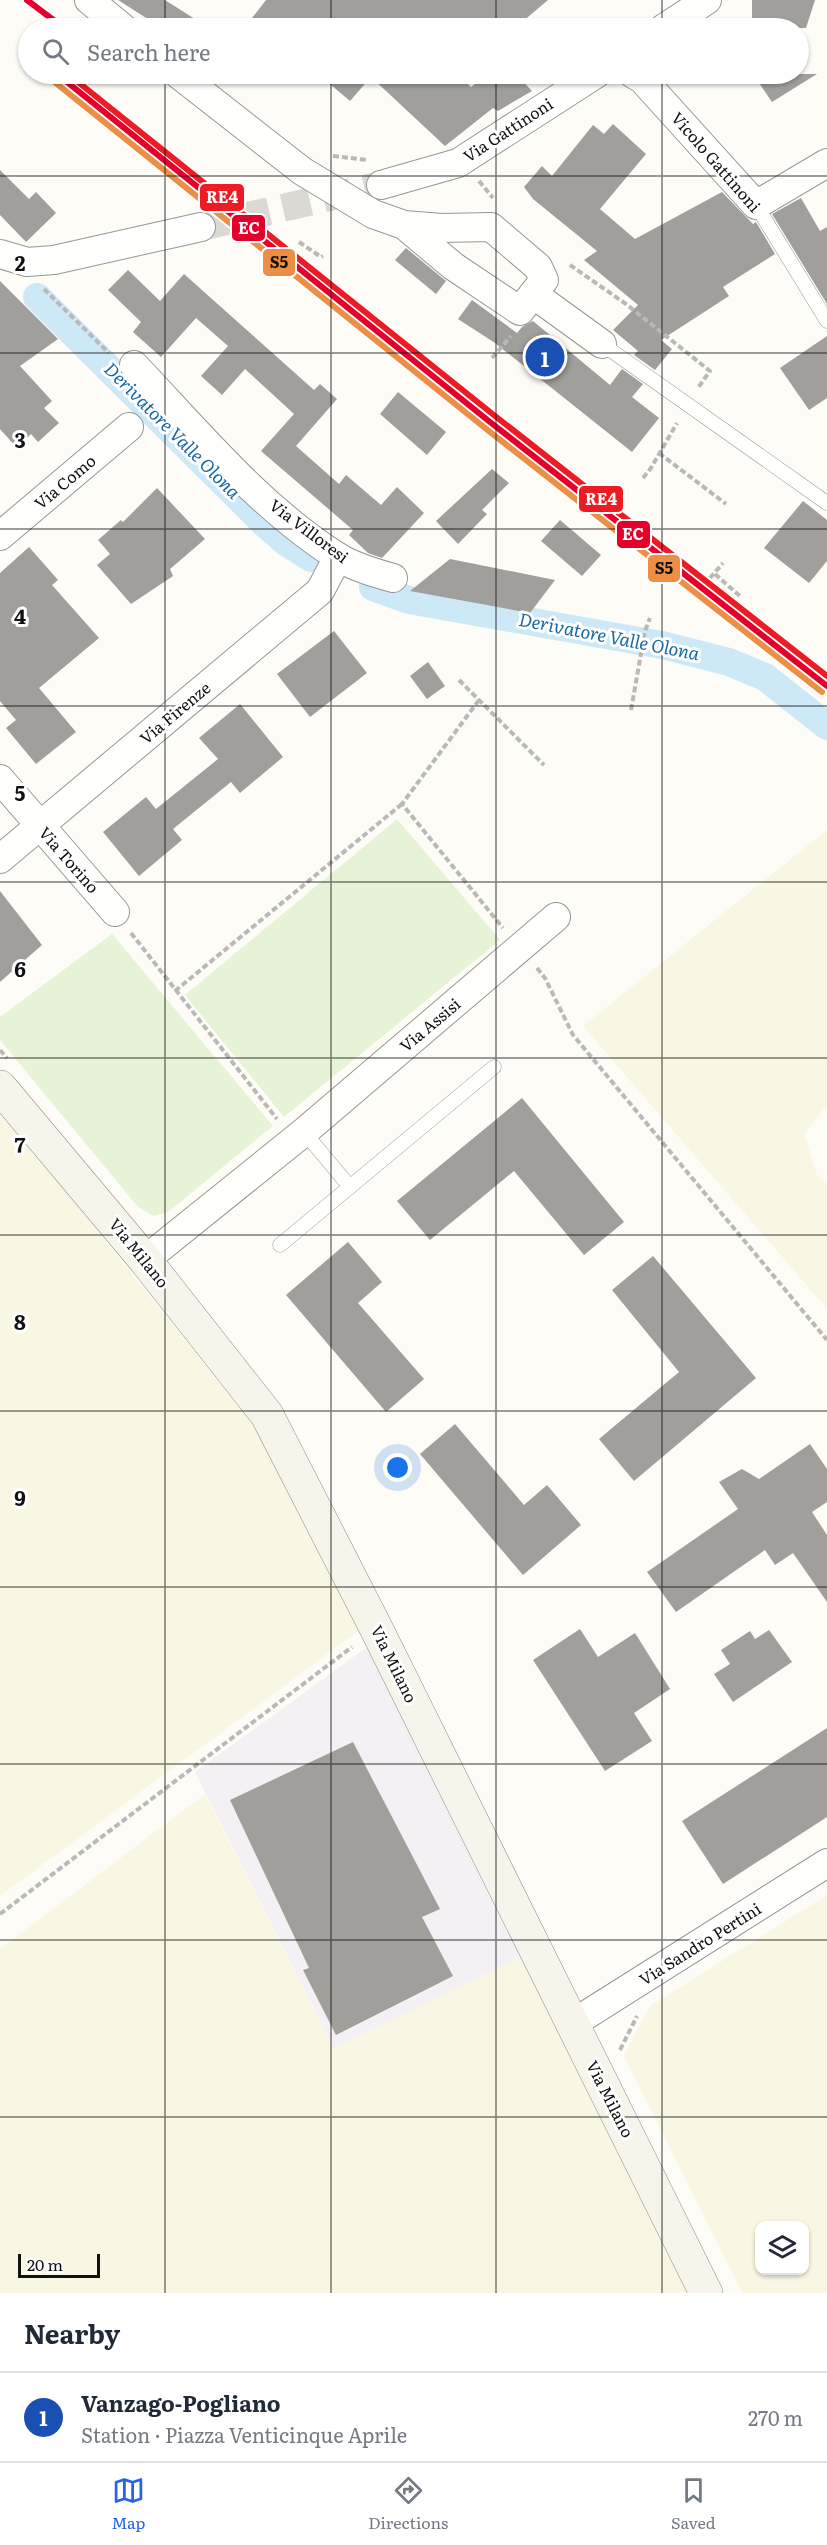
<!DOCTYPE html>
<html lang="en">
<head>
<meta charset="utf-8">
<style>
	:root { --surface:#fff; --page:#f2f2f3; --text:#1f2937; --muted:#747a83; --line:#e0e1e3; --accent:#2563eb }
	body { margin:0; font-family:Literata,serif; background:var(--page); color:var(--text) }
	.controls { position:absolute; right:18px; bottom:18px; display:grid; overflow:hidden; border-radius:12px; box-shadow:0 2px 4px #0004 }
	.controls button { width:54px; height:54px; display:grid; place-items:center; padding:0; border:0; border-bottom:2px solid var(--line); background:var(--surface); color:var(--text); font:30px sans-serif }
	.scale { position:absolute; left:18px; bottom:15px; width:82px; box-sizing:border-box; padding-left:6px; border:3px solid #111; border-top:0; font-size:16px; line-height:21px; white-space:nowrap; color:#111; -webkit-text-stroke:4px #fff; paint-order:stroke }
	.you { position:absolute; left:398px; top:1468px; width:21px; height:21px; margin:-15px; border:4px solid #fff; border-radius:50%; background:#1a73e8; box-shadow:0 0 0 9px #1a73e833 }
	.badge { display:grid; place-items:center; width:39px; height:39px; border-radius:50%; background:var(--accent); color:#fff; font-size:20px; font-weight:700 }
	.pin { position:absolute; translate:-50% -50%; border:3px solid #fff; box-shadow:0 2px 6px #0006 }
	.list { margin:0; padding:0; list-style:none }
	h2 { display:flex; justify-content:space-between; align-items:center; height:78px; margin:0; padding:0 24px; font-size:26px }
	h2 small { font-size:20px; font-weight:400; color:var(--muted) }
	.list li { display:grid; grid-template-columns:39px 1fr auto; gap:18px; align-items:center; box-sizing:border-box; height:90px; padding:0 24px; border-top:2px solid var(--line) }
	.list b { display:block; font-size:22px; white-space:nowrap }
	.list p { margin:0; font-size:20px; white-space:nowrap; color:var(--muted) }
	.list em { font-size:20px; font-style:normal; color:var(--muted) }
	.icon { flex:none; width:33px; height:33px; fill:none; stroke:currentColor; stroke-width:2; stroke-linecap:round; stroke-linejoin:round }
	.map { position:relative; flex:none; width:827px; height:2293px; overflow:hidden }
	.search { position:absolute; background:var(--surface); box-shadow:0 2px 4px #0004; left:18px; right:18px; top:18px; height:66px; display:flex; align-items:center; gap:15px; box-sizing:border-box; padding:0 21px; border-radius:33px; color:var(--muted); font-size:22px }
	.sheet { height:168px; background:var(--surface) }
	nav { display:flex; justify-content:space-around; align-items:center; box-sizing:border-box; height:84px; border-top:2px solid var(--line); background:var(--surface); font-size:16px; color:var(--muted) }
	nav a { display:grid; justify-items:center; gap:3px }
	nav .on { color:var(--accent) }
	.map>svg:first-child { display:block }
</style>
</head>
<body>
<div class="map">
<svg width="827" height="2293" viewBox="0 0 827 2293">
	<rect width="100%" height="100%" fill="#fdfcf7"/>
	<path fill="#f5f0f3" d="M374,1642L525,1955L334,2049L195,1772Z"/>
	<g fill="#f9f7e4" fill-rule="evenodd">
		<path d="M827,830V1105L804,1134L817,1175L827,1183V1309L583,1026Z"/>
		<path d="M0,1110L258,1431L361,1629L0,1896Z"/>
		<path d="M205,1794L334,2049L525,1955L692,2293H0V1949Z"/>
		<path d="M827,1895V2293H742L624,2056L650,2006ZM760,2226H804V2270H760Z"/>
	</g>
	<g fill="#e7f3d7">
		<path d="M397,819L500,940L284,1117L185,995Z"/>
		<path d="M112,934L273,1126L168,1212L154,1216L138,1207L0,1040V1017Z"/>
	</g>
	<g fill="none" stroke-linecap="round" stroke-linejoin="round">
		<g stroke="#cde8f7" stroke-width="28">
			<path d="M37,297L264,523L287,543L311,558"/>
			<path d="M373,587L409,600L662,645L729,662L765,677L827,726"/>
		</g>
	</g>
	<g fill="#a19f9c">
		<path d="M118,0H165L209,28H162Z"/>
		<path d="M266,0H548L515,28H264L252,18Z"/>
		<path d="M752,0H815L806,28H752Z"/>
		<path d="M318,74H458L471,87L488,74H516L532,91L498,111L493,108L445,146L371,77L350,101Z"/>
		<path d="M753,74H817L772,102Z"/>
		<path d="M613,124L646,154L600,209L635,239L722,192L753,224L756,222L775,254L723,287L729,296L661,340L672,349L655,370L634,355L638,351L613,330L638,305L584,260L597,251L533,199L524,187L542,166L552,176L593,125L604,134Z"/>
		<path d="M0,170L29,199L36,192L56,213L26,242L0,215Z"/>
		<path d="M801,198L820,231L827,227V304L772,214Z"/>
		<path d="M406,248L446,281L436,294L395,260Z"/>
		<path d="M128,270L160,301L184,274L314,390L320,384L337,399L296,446L339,484L346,475L381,505L397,487L424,513L382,558L368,553L349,535L353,530L261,451L294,414L245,369L222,395L201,376L228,346L196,318L161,357L133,332L141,322L108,290Z"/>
		<path d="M0,281L58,339L20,366L52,401L44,408L59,423L38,442L31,434L17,448L0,429Z"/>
		<path d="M472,300L517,333L522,327L533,321L610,385L622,369L643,384L632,397L659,418L632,452L495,343L458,319Z"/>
		<path d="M827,336V398L809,410L780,368Z"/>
		<path d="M398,392L446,432L427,455L380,414Z"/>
		<path d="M492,469L509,483L482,510L487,514L458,544L436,521Z"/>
		<path d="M157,488L205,539L170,569L173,576L131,604L97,565L110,554L98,540L121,520L123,522Z"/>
		<path d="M803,501L827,520V561L809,583L764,548Z"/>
		<path d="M560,520L601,555L582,576L541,541Z"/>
		<path d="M29,547L58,580L52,585L99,638L39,688L76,732L36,764L6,728L16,720L0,701V573Z"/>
		<path d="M450,559L555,580L530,613L410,591Z"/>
		<path d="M334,631L367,673L310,717L277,674Z"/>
		<path d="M428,662L445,686L427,699L410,676Z"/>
		<path d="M240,704L283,757L240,793L231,782L173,829L182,840L139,876L103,832L146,797L156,809L218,759L199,738Z"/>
		<path d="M0,891L42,945L0,982Z"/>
		<path d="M522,1098L624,1222L584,1255L514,1171L430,1240L397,1201Z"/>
		<path d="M348,1242L382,1282L358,1303L424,1379L386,1412L286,1295Z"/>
		<path d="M653,1256L756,1378L634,1481L599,1439L679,1372L612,1290Z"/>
		<path d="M455,1424L524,1505L547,1485L581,1525L523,1575L420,1454Z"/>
		<path d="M810,1444L827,1469V1502L812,1512L827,1535V1602L793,1553L775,1565L765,1550L676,1612L647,1572L738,1509L719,1482L742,1469L759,1479Z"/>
		<path d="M580,1629L598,1657L635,1633L670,1689L634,1713L652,1741L605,1771L533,1660Z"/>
		<path d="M769,1630L792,1662L733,1702L714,1674L730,1664L721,1650L750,1631L755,1639Z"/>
		<path d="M827,1728V1817L723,1884L682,1821Z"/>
		<path d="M353,1742L440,1909L422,1917L453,1976L336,2035L303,1970L309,1968L230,1800Z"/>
	</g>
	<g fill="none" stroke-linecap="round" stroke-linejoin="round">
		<path stroke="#dad9d4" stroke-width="28" stroke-dasharray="28 14" stroke-linecap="butt" d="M201,227L381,185"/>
		<g stroke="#979795" stroke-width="15">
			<g id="lane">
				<path d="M756,205L827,321"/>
				<path d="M602,344L827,503"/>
				<path d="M304,1132L350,1187"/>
				<path d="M280,1245L494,1067"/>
			</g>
		</g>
		<g stroke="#979795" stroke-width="30">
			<g id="street">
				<path d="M89,0L123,28"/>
				<path d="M664,28L707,0"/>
				<path d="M178,74L302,171L373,214L404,225L442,228L491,227L538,267L544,280L520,311L453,266L404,225"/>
				<path d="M633,74L642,79L756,205L827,163"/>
				<path d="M381,185L458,163L596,74"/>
				<path d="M0,254L27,262L54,260L201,227"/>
				<path d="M533,294L602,344"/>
				<path d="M134,365C197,431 259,507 338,557C354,567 375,573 393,578"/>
				<path d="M0,536L129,427"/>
				<path d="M0,779L115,912"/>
				<path d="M0,859L320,591L338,557"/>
				<path d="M145,1260L304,1132L556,917"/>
				<path d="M572,2024L827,1863"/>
			</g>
		</g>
		<g stroke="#8e8d8b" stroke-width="34">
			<path id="secondary" d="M0,1087L145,1260L267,1415L376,1628L706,2293"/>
		</g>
		<g stroke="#b9b9b8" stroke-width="4" stroke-dasharray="6 3" stroke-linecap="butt">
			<path d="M333,156L367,160"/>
			<path d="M479,181L493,198"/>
			<path d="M299,242L321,257L323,256"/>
			<path d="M570,265L626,304L710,371L698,388"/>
			<path d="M44,289L109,353"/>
			<path d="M492,358L511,336"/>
			<path d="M659,453L726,504"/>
			<path d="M643,478L651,468L677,423"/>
			<path d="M715,574L741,597"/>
			<path d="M704,585L723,563"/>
			<path d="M459,680L544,765"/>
			<path d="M479,700L402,804L503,928"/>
			<path d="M631,710L645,631L650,618"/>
			<path d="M131,933L277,1119"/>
			<path d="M537,968L545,978L573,1035L827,1340"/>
			<path d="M175,991L402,804"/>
			<path d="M0,1050L7,1058"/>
			<path d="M0,1914L352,1647"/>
			<path d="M620,2050L637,2016"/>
		</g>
		<use href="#lane" stroke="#fffffe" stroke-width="14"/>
		<use href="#street" stroke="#fffffe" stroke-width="28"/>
		<use href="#secondary" stroke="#f6f4eb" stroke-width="33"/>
		<g stroke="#fff" stroke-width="10">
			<g id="rail-1">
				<path d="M27,0L64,28"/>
				<path d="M57,74L490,422L827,686"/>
			</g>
		</g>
		<g stroke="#fff" stroke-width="10">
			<path id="rail-2" d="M52,80L485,428L822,692"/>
		</g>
		<g stroke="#fff" stroke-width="10">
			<path id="rail-3" d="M68,74L495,416L827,676"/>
		</g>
		<use href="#rail-1" stroke="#e4002b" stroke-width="6"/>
		<use href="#rail-2" stroke="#ec8f44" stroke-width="6"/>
		<use href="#rail-3" stroke="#ed1c24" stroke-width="6"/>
	</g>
	<path fill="none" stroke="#111" stroke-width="1.5" stroke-opacity="0.55" d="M165,0V28M331,0V28M496,0V28M662,0V28M165,74V2293M331,74V2293M496,74V2293M662,74V2293M0,176H827M0,353H827M0,529H827M0,706H827M0,882H827M0,1058H827M0,1235H827M0,1411H827M0,1587H827M0,1764H827M0,1940H827M0,2117H827"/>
	<g text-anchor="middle" stroke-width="6" stroke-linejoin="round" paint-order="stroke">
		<g font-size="16" fill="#111" stroke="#fff">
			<text transform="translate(508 130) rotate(-33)" y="6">Via Gattinoni</text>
			<text transform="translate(716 162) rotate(49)" y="6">Vicolo Gattinoni</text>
			<text transform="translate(65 482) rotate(-40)" y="6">Via Como</text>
			<text transform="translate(309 531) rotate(37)" y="6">Via Villoresi</text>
			<text transform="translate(175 713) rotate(-40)" y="6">Via Firenze</text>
			<text transform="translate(69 860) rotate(49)" y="6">Via Torino</text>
			<text transform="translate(430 1025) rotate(-40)" y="6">Via Assisi</text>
			<text transform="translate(139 1253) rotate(51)" y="6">Via Milano</text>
			<text transform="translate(394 1664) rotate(64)" y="6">Via Milano</text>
			<text transform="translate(700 1944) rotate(-32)" y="6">Via Sandro Pertini</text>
			<text transform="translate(610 2099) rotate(63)" y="6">Via Milano</text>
		</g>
		<g font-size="18" font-style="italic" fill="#1768a6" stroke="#fff">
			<text transform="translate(172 431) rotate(45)" y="6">Derivatore Valle Olona</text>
			<text transform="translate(609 637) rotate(11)" y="6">Derivatore Valle Olona</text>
		</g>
	</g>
	<g font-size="20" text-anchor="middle" font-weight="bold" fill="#111" stroke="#fff" stroke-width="6" stroke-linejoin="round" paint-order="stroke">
		<text x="20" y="271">2</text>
		<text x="20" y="448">3</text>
		<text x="20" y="624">4</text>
		<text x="20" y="801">5</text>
		<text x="20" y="977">6</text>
		<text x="20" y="1153">7</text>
		<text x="20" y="1330">8</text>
		<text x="20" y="1506">9</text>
	</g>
	<g stroke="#fff" stroke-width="2">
		<rect x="199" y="183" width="46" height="29" rx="6" fill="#ed1c24"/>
		<rect x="231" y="214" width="35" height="28" rx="6" fill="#e4002b"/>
		<rect x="262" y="248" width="34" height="29" rx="6" fill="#ec8f44"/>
		<rect x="578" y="485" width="46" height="28" rx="6" fill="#ed1c24"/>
		<rect x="616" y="520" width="35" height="29" rx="6" fill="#e4002b"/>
		<rect x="647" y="554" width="34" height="29" rx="6" fill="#ec8f44"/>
	</g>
	<g font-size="16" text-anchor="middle" font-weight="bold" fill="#fff">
		<text x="222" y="203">RE4</text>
		<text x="249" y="234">EC</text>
		<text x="601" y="505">RE4</text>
		<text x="633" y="540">EC</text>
	</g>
	<g font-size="16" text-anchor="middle" font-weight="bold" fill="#111">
		<text x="279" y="268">S5</text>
		<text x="664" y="574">S5</text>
	</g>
</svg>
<div class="controls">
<button><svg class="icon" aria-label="layers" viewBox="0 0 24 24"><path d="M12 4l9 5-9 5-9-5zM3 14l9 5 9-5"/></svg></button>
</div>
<div class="scale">20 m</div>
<div class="you"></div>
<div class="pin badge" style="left:545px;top:357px;background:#1a4fb4">1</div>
<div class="search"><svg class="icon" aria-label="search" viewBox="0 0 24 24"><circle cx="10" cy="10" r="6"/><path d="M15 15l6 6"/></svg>Search here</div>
</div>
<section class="sheet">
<h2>Nearby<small></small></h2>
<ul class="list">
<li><span class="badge" style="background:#1a4fb4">1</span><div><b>Vanzago-Pogliano</b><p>Station · Piazza Venticinque Aprile</p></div><em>270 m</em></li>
</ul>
</section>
<nav>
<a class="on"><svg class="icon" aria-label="map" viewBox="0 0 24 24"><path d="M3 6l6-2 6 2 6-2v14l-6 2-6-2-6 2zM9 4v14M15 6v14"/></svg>Map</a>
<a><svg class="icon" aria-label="directions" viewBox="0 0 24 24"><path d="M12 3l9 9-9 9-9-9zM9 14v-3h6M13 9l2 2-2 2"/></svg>Directions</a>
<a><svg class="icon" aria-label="saved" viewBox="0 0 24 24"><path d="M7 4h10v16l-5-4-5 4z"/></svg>Saved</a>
</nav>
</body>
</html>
